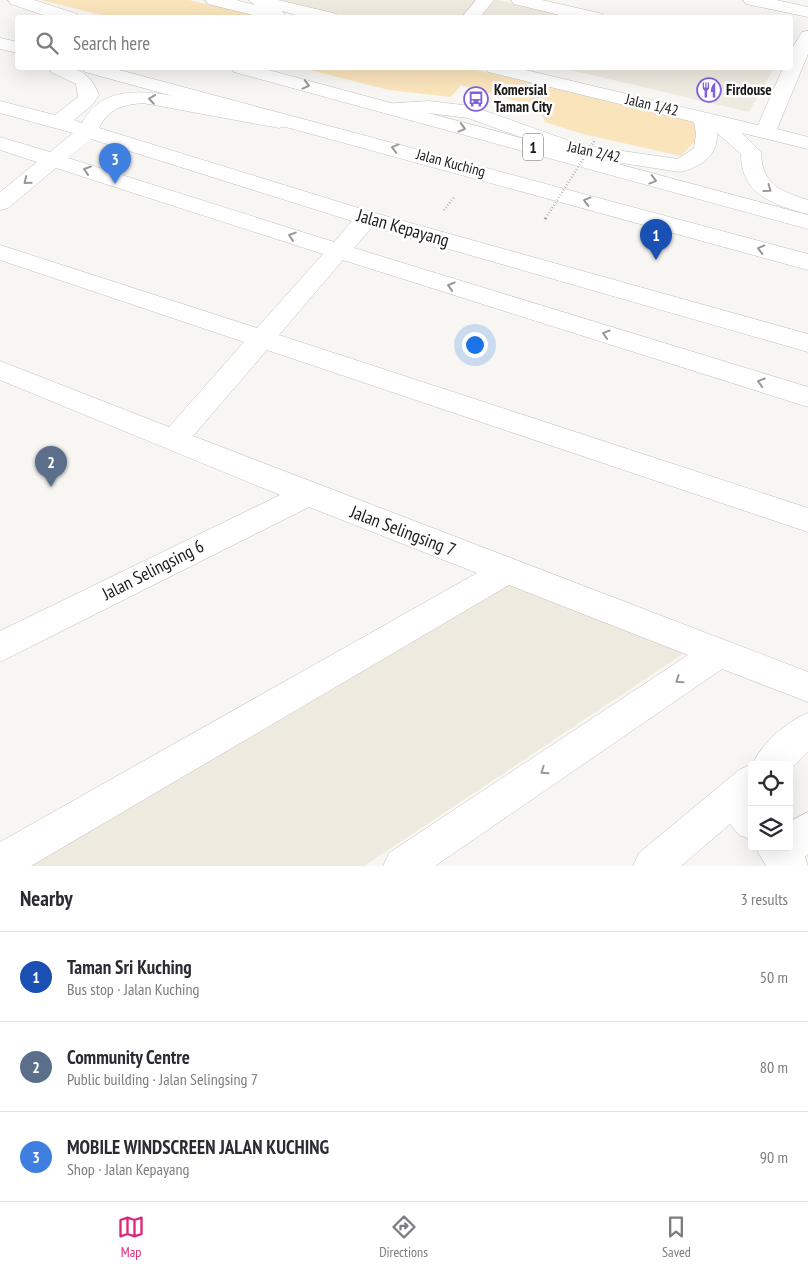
<!DOCTYPE html>
<html lang="en">
<head>
<meta charset="utf-8">
<style>
	:root { --surface:#fff; --page:#f7f7f7; --text:#2b2b33; --muted:#7c7c81; --line:#e1e1e2; --accent:#db2777 }
	body { margin:0; font-family:"PT Sans Narrow",sans-serif; background:var(--page); color:var(--text) }
	.controls { position:absolute; right:15px; bottom:15px; display:grid; overflow:hidden; border-radius:5px; box-shadow:0 5px 20px #0002 }
	.controls button { width:45px; height:45px; display:grid; place-items:center; padding:0; border:0; border-bottom:1px solid var(--line); background:var(--surface); color:var(--text); font:25px sans-serif }
	.you { position:absolute; left:474px; top:344px; width:18px; height:18px; margin:-12px; border:4px solid #fff; border-radius:50%; background:#1a73e8; box-shadow:0 0 0 8px #1a73e833 }
	.badge { display:grid; place-items:center; width:32px; height:32px; border-radius:50%; background:var(--accent); color:#fff; font-size:16px; font-weight:700 }
	.pin { position:absolute; translate:-50% -41px; filter:drop-shadow(0 1px 2px #0008) }
	.pin::after { content:''; position:absolute; top:26px; width:18px; height:15px; background:inherit; clip-path:polygon(0 0,100% 0,50% 100%) }
	.list { margin:0; padding:0; list-style:none }
	h2 { display:flex; justify-content:space-between; align-items:center; height:65px; margin:0; padding:0 20px; font-size:21px }
	h2 small { font-size:16px; font-weight:400; color:var(--muted) }
	.list li { display:grid; grid-template-columns:32px 1fr auto; gap:15px; align-items:center; box-sizing:border-box; height:90px; padding:0 20px; border-top:1px solid var(--line) }
	.list b { display:block; font-size:19px; white-space:nowrap }
	.list p { margin:0; font-size:16px; white-space:nowrap; color:var(--muted) }
	.list em { font-size:16px; font-style:normal; color:var(--muted) }
	.icon { flex:none; width:28px; height:28px; fill:none; stroke:currentColor; stroke-width:2; stroke-linecap:round; stroke-linejoin:round }
	.map { position:relative; flex:none; width:808px; height:866px; overflow:hidden }
	.search { position:absolute; background:var(--surface); box-shadow:0 5px 20px #0002; left:15px; right:15px; top:15px; height:55px; display:flex; align-items:center; gap:12px; box-sizing:border-box; padding:0 18px; border-radius:5px; color:var(--muted); font-size:19px }
	.sheet { height:335px; background:var(--surface) }
	nav { display:flex; justify-content:space-around; align-items:center; box-sizing:border-box; height:70px; border-top:1px solid var(--line); background:var(--surface); font-size:14px; color:var(--muted) }
	nav a { display:grid; justify-items:center; gap:2px }
	nav .on { color:var(--accent) }
	.map>svg:first-child { display:block }
</style>
</head>
<body>
<div class="map">
<svg width="808" height="866" viewBox="0 0 808 866">
	<rect width="100%" height="100%" fill="#f7f6f2"/>
	<g fill="#efeae0">
		<path d="M278,0H498L576,17H351Z"/>
		<path d="M562,68H774L749,112Z"/>
		<path d="M505,583L684,653L364,866H16Z"/>
	</g>
	<g fill="#fae4bc">
		<path d="M41,0H189L261,17H109Z"/>
		<path d="M302,68H468L710,126L681,156L583,134L545,122L538,107L461,85L451,97L389,90Z"/>
	</g>
	<g fill="none" stroke-linecap="round" stroke-linejoin="round">
		<g stroke="#c2c0bd" stroke-width="1">
			<g id="minor">
				<path d="M205,0H236L255,5L248,0H278L337,14L339,18H307L282,11L285,15L283,18H265L208,4Z"/>
				<path d="M476,0H494L479,18H461Z"/>
				<path d="M511,0H542L603,14L605,18H572L514,4Z"/>
				<path d="M743,0H776L808,7V17L746,4Z"/>
				<path d="M808,31V54L777,129L808,137V149L742,133L761,152C762,185 780,191 808,200V214C774,205 741,195 741,154L717,133C718,156 701,167 680,172L570,155L468,118L429,113L381,112L378,108L381,104L429,101L471,106L581,145L678,159L694,148L696,134L694,122L488,72L486,68H517L758,125L783,68H790V52L802,32Z"/>
				<path d="M49,68C74,65 89,70 99,95L92,105L74,120L82,123C106,75 169,96 211,103C236,108 261,112 286,118L289,122L286,126L279,128L143,103C122,105 109,108 99,128L375,213L808,334V352L372,227L354,248L808,387V407L343,260L279,335L808,508V532L267,350L193,436L808,672V702L722,669L435,866H383L389,853L688,655L509,585L31,866H0V842L477,573L309,507L0,662V631L280,495L0,380V361L169,427L244,342L0,260V245L257,328L323,254L56,168L8,208L0,210V192L37,162L0,150V137L50,152L73,133L0,113V101L55,115L78,97L76,84L51,72ZM91,139L352,221L334,242L68,158Z"/>
				<path d="M808,713V752L789,771V765H752V840L739,835L730,824L681,866H633L639,853L739,770L752,764V765C761,744 787,721 808,713Z"/>
				<path d="M808,812V854L805,857L808,866H766L755,847H789V822Z"/>
			</g>
		</g>
		<g stroke="#c2c0bd" stroke-width="1">
			<g id="highway">
				<path d="M8,0H34L77,14L79,18H52L11,4Z"/>
				<path d="M0,38L18,42V53L0,49Z"/>
				<path d="M83,68H112L808,254V270L85,72Z"/>
				<path d="M232,68H261L808,215V229L234,72Z"/>
			</g>
		</g>
		<path stroke="#868582" stroke-width="2.5" stroke-dasharray="0.5 2.5" stroke-linecap="butt" d="M444,210L455,196"/>
		<use href="#minor" fill="#fff" fill-rule="evenodd"/>
		<use href="#highway" fill="#fff" fill-rule="evenodd"/>
		<path stroke="#868582" stroke-width="2.5" stroke-dasharray="0.5 2.5" stroke-linecap="butt" d="M546,218L595,140"/>
		<path stroke="#868582" stroke-width="3" stroke-dasharray="1 4" stroke-linecap="butt" d="M545,219L546,217"/>
	</g>
	<defs><path id="oneway-chevron" d="M-2-3.5L2.5 0L-2 3.5" fill="none" stroke-width="1.6" stroke-linecap="round" stroke-linejoin="round" transform="scale(1.25)"/></defs>
	<g stroke="#989897">
		<use href="#oneway-chevron" transform="translate(306 85) rotate(15)"/>
		<use href="#oneway-chevron" transform="translate(152 99) rotate(-171)"/>
		<use href="#oneway-chevron" transform="translate(462 128) rotate(15)"/>
		<use href="#oneway-chevron" transform="translate(395 148) rotate(-165)"/>
		<use href="#oneway-chevron" transform="translate(87 170) rotate(-162)"/>
		<use href="#oneway-chevron" transform="translate(653 180) rotate(15)"/>
		<use href="#oneway-chevron" transform="translate(27 181) rotate(141)"/>
		<use href="#oneway-chevron" transform="translate(768 189) rotate(36)"/>
		<use href="#oneway-chevron" transform="translate(587 201) rotate(-165)"/>
		<use href="#oneway-chevron" transform="translate(292 236) rotate(-162)"/>
		<use href="#oneway-chevron" transform="translate(761 249) rotate(-165)"/>
		<use href="#oneway-chevron" transform="translate(451 286) rotate(-163)"/>
		<use href="#oneway-chevron" transform="translate(606 334) rotate(-163)"/>
		<use href="#oneway-chevron" transform="translate(761 382) rotate(-163)"/>
		<use href="#oneway-chevron" transform="translate(679 680) rotate(146)"/>
		<use href="#oneway-chevron" transform="translate(544 771) rotate(146)"/>
	</g>
	<defs>
		<g id="restaurant-ring" transform="scale(1.25)"><circle r="9.5" fill="#fff" stroke="#8161dc" stroke-width="1.5"/><path d="M-5-6h1v4h1v-4h1v4h1v-4h1v5L-1.5 .5V6h-2V.5L-5-1ZM5-6V6H3V1.5H1.5Q1.5-4 5-6Z" fill="#8161dc"/></g>
		<g id="bus-ring" transform="scale(1.25)"><circle r="9.5" fill="#fff" stroke="#8161dc" stroke-width="1.5"/><path d="M-5-6H5V4H4V6H2V4H-2V6H-4V4H-5ZM-3.5-4V0h7V-4ZM-3.5 1.2v1.5H-2V1.2ZM2 1.2v1.5H3.5V1.2Z" fill="#8161dc"/></g>
	</defs>
	<g fill-rule="evenodd">
		<use href="#restaurant-ring" x="709" y="90"/>
		<use href="#bus-ring" x="476" y="99"/>
	</g>
	<g text-anchor="middle" stroke-width="5" stroke-linejoin="round" paint-order="stroke">
		<g font-size="15" font-weight="bold" fill="#1a1918" stroke="#fff" text-anchor="start">
			<text x="494" y="95">Komersial<tspan x="494" dy="17">Taman City</tspan></text>
			<text x="726" y="95">Firdouse</text>
		</g>
		<g font-size="15" fill="#1a1918" stroke="#fff">
			<text transform="translate(652 105) rotate(13)" y="5">Jalan 1/42</text>
			<text transform="translate(594 152) rotate(12)" y="5">Jalan 2/42</text>
			<text transform="translate(451 163) rotate(15)" y="5">Jalan Kuching</text>
		</g>
		<rect fill="#fff" stroke="#5f5e5d" stroke-width="1" x="523" y="133.5" width="20" height="27" rx="4"/>
		<g font-size="16" font-weight="bold" fill="#1a1918">
			<text x="533" y="153">1</text>
		</g>
		<g font-size="18" fill="#1a1918" stroke="#fff">
			<text transform="translate(403 228) rotate(16)" y="6">Jalan Kepayang</text>
			<text transform="translate(403 531) rotate(21)" y="6">Jalan Selingsing 7</text>
			<text transform="translate(153 570) rotate(-27)" y="6">Jalan Selingsing 6</text>
		</g>
	</g>
</svg>
<div class="controls">
<button><svg class="icon" aria-label="locate" viewBox="0 0 24 24"><circle cx="12" cy="12" r="6"/><path d="M12 2v4M12 18v4M2 12h4M18 12h4"/></svg></button>
<button><svg class="icon" aria-label="layers" viewBox="0 0 24 24"><path d="M12 4l9 5-9 5-9-5zM3 14l9 5 9-5"/></svg></button>
</div>
<div class="you"></div>
<div class="pin badge" style="left:656px;top:260px;background:#1a4fb4">1</div>
<div class="pin badge" style="left:51px;top:487px;background:#5c6f8a">2</div>
<div class="pin badge" style="left:115px;top:184px;background:#3f7fe0">3</div>
<div class="search"><svg class="icon" aria-label="search" viewBox="0 0 24 24"><circle cx="10" cy="10" r="6"/><path d="M15 15l6 6"/></svg>Search here</div>
</div>
<section class="sheet">
<h2>Nearby<small>3 results</small></h2>
<ul class="list">
<li><span class="badge" style="background:#1a4fb4">1</span><div><b>Taman Sri Kuching</b><p>Bus stop · Jalan Kuching</p></div><em>50 m</em></li>
<li><span class="badge" style="background:#5c6f8a">2</span><div><b>Community Centre</b><p>Public building · Jalan Selingsing 7</p></div><em>80 m</em></li>
<li><span class="badge" style="background:#3f7fe0">3</span><div><b>MOBILE WINDSCREEN JALAN KUCHING</b><p>Shop · Jalan Kepayang</p></div><em>90 m</em></li>
</ul>
</section>
<nav>
<a class="on"><svg class="icon" aria-label="map" viewBox="0 0 24 24"><path d="M3 6l6-2 6 2 6-2v14l-6 2-6-2-6 2zM9 4v14M15 6v14"/></svg>Map</a>
<a><svg class="icon" aria-label="directions" viewBox="0 0 24 24"><path d="M12 3l9 9-9 9-9-9zM9 14v-3h6M13 9l2 2-2 2"/></svg>Directions</a>
<a><svg class="icon" aria-label="saved" viewBox="0 0 24 24"><path d="M7 4h10v16l-5-4-5 4z"/></svg>Saved</a>
</nav>
</body>
</html>
